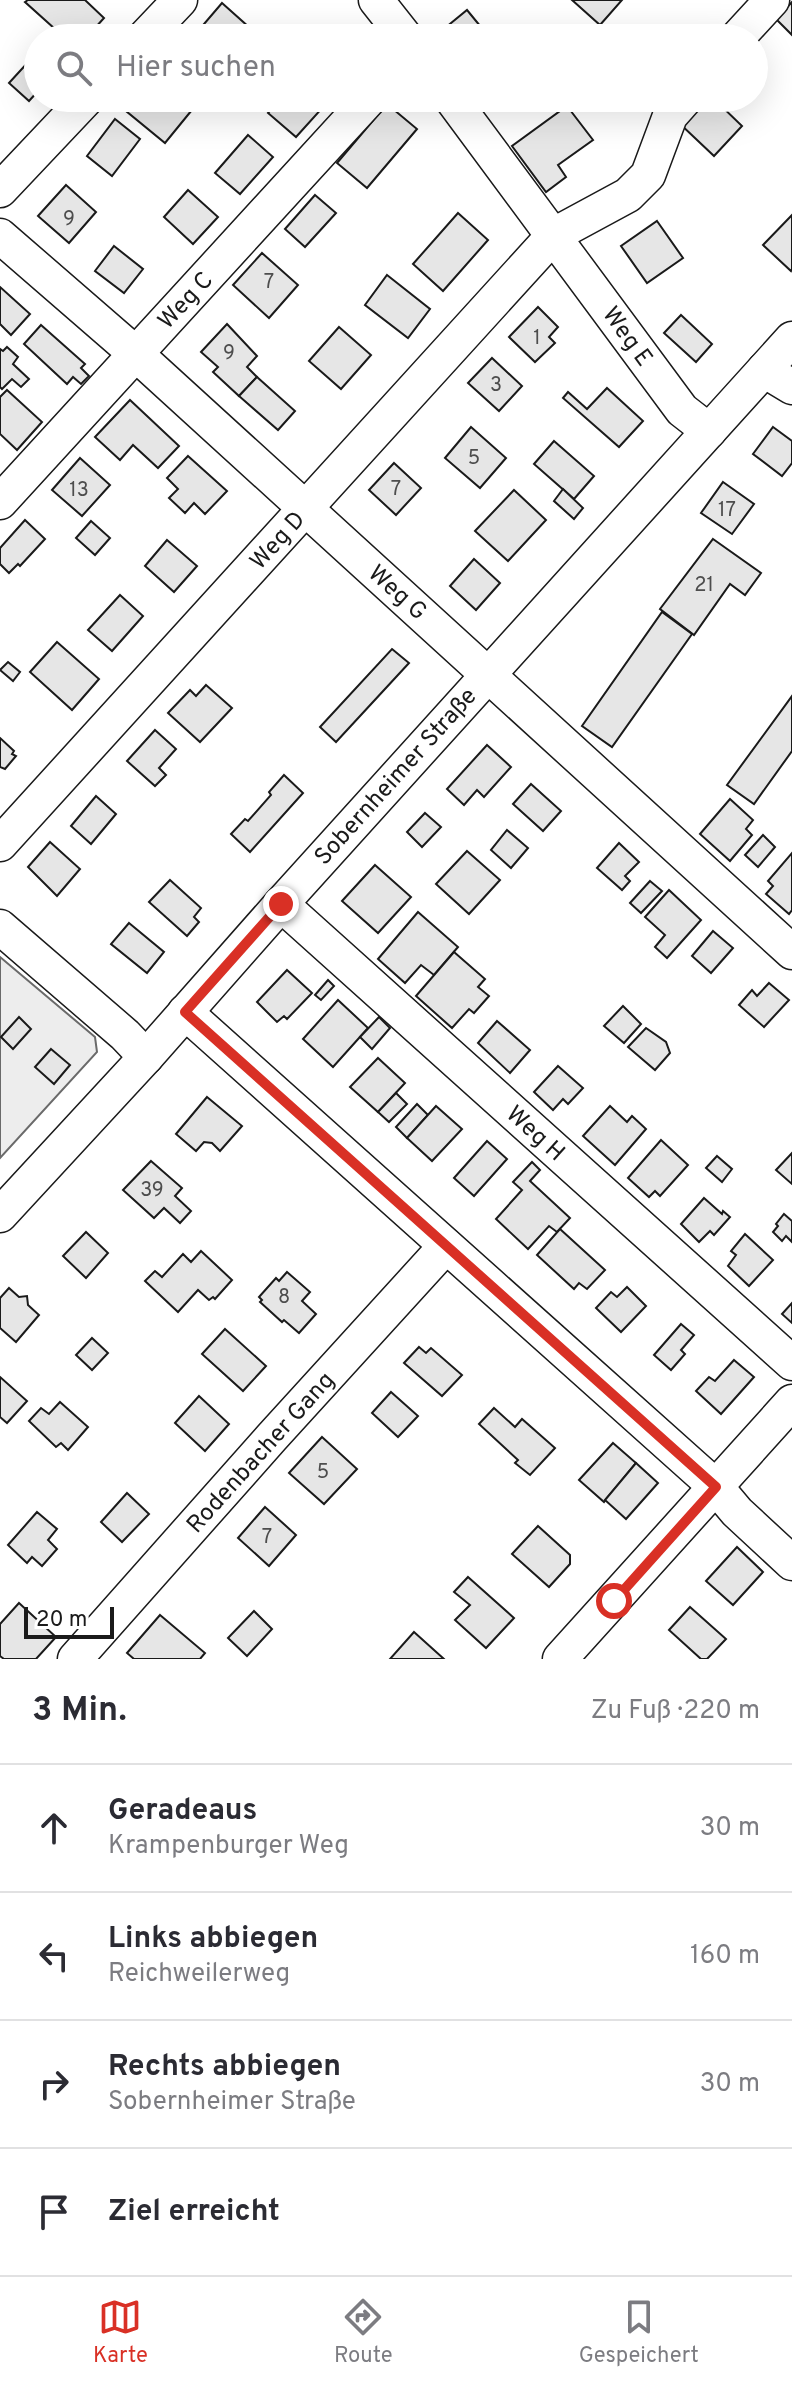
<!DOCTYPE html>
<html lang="de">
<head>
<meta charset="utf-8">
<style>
	:root { --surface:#fff; --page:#f7f7f7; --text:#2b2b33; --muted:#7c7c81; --line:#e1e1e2; --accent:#d93025 }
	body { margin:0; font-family:Overpass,sans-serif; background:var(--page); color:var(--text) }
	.scale { position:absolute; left:24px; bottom:20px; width:90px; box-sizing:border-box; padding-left:8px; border:4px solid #1a1a1a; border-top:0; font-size:22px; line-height:28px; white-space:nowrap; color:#1a1a1a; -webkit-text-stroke:6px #fff; paint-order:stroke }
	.stop { position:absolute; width:24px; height:24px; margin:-18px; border:6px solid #d93025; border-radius:50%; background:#fff }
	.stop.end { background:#d93025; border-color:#fff; box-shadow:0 2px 8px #0008 }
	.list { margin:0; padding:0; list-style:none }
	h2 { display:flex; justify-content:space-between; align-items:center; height:104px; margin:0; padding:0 32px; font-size:34px }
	h2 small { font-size:26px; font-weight:400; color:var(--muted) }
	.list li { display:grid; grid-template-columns:52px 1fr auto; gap:24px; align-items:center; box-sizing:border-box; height:128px; padding:0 32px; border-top:2px solid var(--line) }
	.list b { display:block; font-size:30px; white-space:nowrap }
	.list p { margin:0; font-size:26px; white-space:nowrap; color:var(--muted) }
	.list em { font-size:26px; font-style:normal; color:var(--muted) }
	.icon { flex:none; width:44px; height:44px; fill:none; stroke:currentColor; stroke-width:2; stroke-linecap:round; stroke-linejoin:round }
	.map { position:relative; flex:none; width:792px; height:1659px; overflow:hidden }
	.search { position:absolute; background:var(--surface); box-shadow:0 8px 32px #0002; left:24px; right:24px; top:24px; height:88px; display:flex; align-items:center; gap:20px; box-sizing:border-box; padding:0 28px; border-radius:44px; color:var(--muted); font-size:30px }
	.sheet { height:616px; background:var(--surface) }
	nav { display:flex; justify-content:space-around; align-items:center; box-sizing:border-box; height:112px; border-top:2px solid var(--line); background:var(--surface); font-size:22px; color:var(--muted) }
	nav a { display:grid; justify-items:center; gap:4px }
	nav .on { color:var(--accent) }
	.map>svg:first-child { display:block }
</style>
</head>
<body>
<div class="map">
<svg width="792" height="1659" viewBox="0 0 792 1659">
	<rect width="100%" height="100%" fill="#fff"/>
	<path fill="#ededed" stroke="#6a6a6a" stroke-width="2" d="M0,957L95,1037L97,1052L0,1158Z"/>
	<g fill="#e6e6e6" stroke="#1a1a1a" stroke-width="2">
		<path d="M28,0H85L104,18L86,38H65L25,2Z"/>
		<path d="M572,0H622L600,25Z"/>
		<path d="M792,2V35L776,19Z"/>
		<path d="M222,3L259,36L257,38H192Z"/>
		<path d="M467,10L490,38H435L434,37Z"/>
		<path d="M31,59L38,66V91L29,101L9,83Z"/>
		<path d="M136,98H188L196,105L165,143L126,111Z"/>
		<path d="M281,98H316L325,105L296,137L268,113Z"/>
		<path d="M701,98H713L742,126L714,156L678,122Z"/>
		<path d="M387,104L417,129L367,188L337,163Z"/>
		<path d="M567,106L593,140L558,165L566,177L546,192L512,146Z"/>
		<path d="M115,119L140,139L112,176L87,156Z"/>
		<path d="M248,135L273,157L240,194L215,173Z"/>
		<path d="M66,185L96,212L69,243L38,216Z"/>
		<path d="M188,190L218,217L193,244L164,217Z"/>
		<path d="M315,195L336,213L305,247L285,229Z"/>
		<path d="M458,213L488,240L443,291L413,264Z"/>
		<path d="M792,215V269L791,271L763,245Z"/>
		<path d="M657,221L683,258L647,283L621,246Z"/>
		<path d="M114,246L143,269L124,293L95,271Z"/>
		<path d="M262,253L298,285L269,318L233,285Z"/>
		<path d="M387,275L430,309L408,338L365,305Z"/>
		<path d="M0,287L30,314L11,335L0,324Z"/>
		<path d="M538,307L558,327L549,337L555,343L535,362L509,337Z"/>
		<path d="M681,315L712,344L696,362L664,333Z"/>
		<path d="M227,324L257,356L247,367L257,377L239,396L213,372L218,367L201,352Z"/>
		<path d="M41,325L85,364L81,368L89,376L81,384L73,377L67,384L24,344Z"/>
		<path d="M339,327L371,355L341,389L309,361Z"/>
		<path d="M7,347L18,357L13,364L29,379L21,387L12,379L2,389L0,387V349L3,351Z"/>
		<path d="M492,358L522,386L499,411L468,383Z"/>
		<path d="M257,377L295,411L278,430L239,396Z"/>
		<path d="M607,388L643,421L619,447L563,398L568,392L587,409Z"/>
		<path d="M7,390L42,422L17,450L0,434V397Z"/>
		<path d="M130,400L179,446L158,468L133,445L120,460L95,437Z"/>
		<path d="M471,427L506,458L480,488L445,458Z"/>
		<path d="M773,427L792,441V463L782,476L753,454Z"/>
		<path d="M554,441L594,476L574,499L534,464Z"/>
		<path d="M188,456L227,491L205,514L194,503L185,513L169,498L178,489L167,478Z"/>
		<path d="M80,458L110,485L82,516L52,490Z"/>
		<path d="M394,463L421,488L396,515L369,490Z"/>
		<path d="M723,482L754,504L732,534L701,513Z"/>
		<path d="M563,489L583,508L574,519L554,501Z"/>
		<path d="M514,490L546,520L508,561L475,531Z"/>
		<path d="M25,520L45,539L20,566L18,564L9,573L0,564V548Z"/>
		<path d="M91,521L110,538L95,555L76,538Z"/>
		<path d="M713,539L761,573L745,595L730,584L694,635L660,609Z"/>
		<path d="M167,540L197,566L174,592L145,566Z"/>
		<path d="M474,559L500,583L476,610L450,586Z"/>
		<path d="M120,595L143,616L112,651L88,630Z"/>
		<path d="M662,612L692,634L612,747L582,726Z"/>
		<path d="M57,642L99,679L72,710L30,672Z"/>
		<path d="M392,649L409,663L336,742L320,727Z"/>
		<path d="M8,662L20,672L13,681L0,670Z"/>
		<path d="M206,685L232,708L200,742L168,713L190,690L196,696Z"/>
		<path d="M792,696V751L754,804L727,785Z"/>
		<path d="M155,730L176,749L159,768L166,775L155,786L127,761Z"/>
		<path d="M0,738L14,751L12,754L16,756L5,769L0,767Z"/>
		<path d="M487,745L511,767L484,797L477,790L464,805L447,789Z"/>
		<path d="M284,775L303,793L250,852L231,834L245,819L248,821L271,795L269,792Z"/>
		<path d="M531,784L561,811L543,831L513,804Z"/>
		<path d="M96,796L116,814L91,844L71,826Z"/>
		<path d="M730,799L753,820L746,829L752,835L730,861L700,834Z"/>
		<path d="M425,813L441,827L422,847L407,832Z"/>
		<path d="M507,830L528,848L511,868L491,850Z"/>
		<path d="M763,835L775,847L758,867L745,855Z"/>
		<path d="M50,842L80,869L57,896L28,867Z"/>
		<path d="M619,843L639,862L625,876L630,881L622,890L597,868Z"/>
		<path d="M467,851L500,880L469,914L436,884Z"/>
		<path d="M792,853V910L789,914L766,894L773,886L768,881Z"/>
		<path d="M375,865L411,897L378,933L342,901Z"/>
		<path d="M170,880L201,908L194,917L199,922L187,936L149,902Z"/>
		<path d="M650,881L662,891L641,913L630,903Z"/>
		<path d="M669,890L701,920L667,958L655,947L665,935L645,917Z"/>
		<path d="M418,912L458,947L434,975L421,965L405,983L378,959Z"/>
		<path d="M129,923L164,952L147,973L111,944Z"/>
		<path d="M713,931L733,948L711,973L692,956Z"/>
		<path d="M454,952L485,979L478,987L489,996L474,1013L469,1009L452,1028L416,996Z"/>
		<path d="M287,970L312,993L287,1019L284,1016L277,1022L257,1002Z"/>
		<path d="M328,980L334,986L321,1000L315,995Z"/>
		<path d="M769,983L789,1000L764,1027L739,1005L752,990L757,996Z"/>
		<path d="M338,1000L368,1028L333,1067L303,1039Z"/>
		<path d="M623,1006L641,1024L624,1043L604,1026Z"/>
		<path d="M19,1017L31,1029L13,1049L1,1037Z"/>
		<path d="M379,1017L390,1028L372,1049L360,1037Z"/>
		<path d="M497,1021L530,1050L510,1073L478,1043Z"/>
		<path d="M646,1028L666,1042L670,1053L655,1070L628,1047Z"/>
		<path d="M51,1049L70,1065L54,1084L35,1067Z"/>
		<path d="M378,1058L405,1083L378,1112L350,1087Z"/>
		<path d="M558,1066L583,1088L568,1104L563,1099L553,1110L534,1092Z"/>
		<path d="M396,1093L407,1104L389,1122L378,1112Z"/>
		<path d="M207,1097L242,1126L220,1151L212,1143L204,1142L196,1151L176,1134Z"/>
		<path d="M417,1104L428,1115L407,1138L396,1127Z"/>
		<path d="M436,1106L462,1129L432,1161L407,1138Z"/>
		<path d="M610,1106L627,1122L632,1116L646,1129L615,1165L583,1136Z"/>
		<path d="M661,1140L688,1165L660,1196L655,1191L649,1197L628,1178Z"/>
		<path d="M487,1141L507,1159L474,1196L454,1178Z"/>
		<path d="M792,1153V1184L776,1170Z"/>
		<path d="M717,1156L732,1169L722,1182L706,1168Z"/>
		<path d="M151,1161L182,1188L175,1196L191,1211L180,1223L164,1208L154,1218L123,1190Z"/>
		<path d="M532,1162L540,1170L530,1181L570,1218L557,1232L549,1226L528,1249L496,1219L522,1190L513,1182Z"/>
		<path d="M704,1198L722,1214L723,1211L730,1217L714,1235L710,1231L699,1242L681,1224Z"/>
		<path d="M784,1214L792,1221V1242L786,1236L782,1241L773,1232L778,1226L776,1224Z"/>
		<path d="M560,1229L605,1270L587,1289L579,1283L574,1289L537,1255Z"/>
		<path d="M86,1232L108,1253L86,1278L63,1256Z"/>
		<path d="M745,1234L773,1260L749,1286L728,1266L736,1255L731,1251Z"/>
		<path d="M201,1251L232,1280L215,1299L213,1297L209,1300L198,1290L178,1312L145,1281L155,1271L162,1277L183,1254L191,1262Z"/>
		<path d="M287,1272L310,1292L302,1301L316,1314L299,1333L284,1320L282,1322L260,1302L262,1300L259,1297L276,1278L279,1281Z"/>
		<path d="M627,1287L646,1306L621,1332L596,1308L611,1292L617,1297Z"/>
		<path d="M9,1288L19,1297L27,1296L28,1305L39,1315L16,1342L0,1328V1298Z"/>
		<path d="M792,1303V1323L782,1314Z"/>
		<path d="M681,1324L694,1335L681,1350L685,1354L671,1370L654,1355Z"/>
		<path d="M225,1329L266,1366L243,1391L202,1354Z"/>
		<path d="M92,1338L108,1353L92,1370L76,1355Z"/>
		<path d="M419,1347L426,1353L431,1348L462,1375L442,1396L404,1363Z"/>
		<path d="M734,1360L754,1377L721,1414L696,1391L709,1377L715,1381Z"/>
		<path d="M0,1377L27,1401L7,1423L0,1417Z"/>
		<path d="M391,1392L418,1416L398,1437L372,1413Z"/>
		<path d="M199,1396L229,1424L205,1451L175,1423Z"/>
		<path d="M60,1402L88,1427L68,1450L61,1443L56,1447L29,1421L41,1408L49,1414Z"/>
		<path d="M494,1408L515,1427L522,1419L555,1448L530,1475L515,1463L518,1460L479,1424Z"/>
		<path d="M322,1437L357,1469L324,1504L289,1473Z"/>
		<path d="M613,1443L636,1463L604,1502L579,1480Z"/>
		<path d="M636,1463L658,1483L626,1519L605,1500Z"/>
		<path d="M127,1493L149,1514L122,1542L101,1522Z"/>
		<path d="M265,1507L296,1535L269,1566L238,1538Z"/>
		<path d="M37,1512L57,1529L48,1540L57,1549L42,1566L32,1557L27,1563L8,1545Z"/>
		<path d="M538,1526L570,1555V1564L549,1587L512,1554Z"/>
		<path d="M737,1547L763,1572L733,1605L706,1581Z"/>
		<path d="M468,1577L514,1618L486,1648L455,1620L470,1605L454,1592Z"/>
		<path d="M19,1603L56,1637L36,1659H4L0,1656V1624Z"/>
		<path d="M690,1607L726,1639L707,1659H701L669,1630Z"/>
		<path d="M254,1611L272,1629L247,1656L228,1638Z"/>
		<path d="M160,1615L205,1653L200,1659H134L127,1653Z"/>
		<path d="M414,1632L444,1659H390Z"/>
	</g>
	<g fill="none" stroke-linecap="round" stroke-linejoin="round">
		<g stroke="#1a1a1a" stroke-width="37">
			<g id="minor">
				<path d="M376,0L406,38"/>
				<path d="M144,38L180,0"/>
				<path d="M737,38L772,0"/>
				<path d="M451,98L682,410L709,431"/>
				<path d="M0,190L87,98"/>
				<path d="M0,236L136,354L792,952"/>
				<path d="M764,370L792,387"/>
				<path d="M0,502L370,98"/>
				<path d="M0,844L554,235L628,195L648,175L670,116L686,98"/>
				<path d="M281,904L792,1363"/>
				<path d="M0,927L125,1035L146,1057"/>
				<path d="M185,1012L716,1487L737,1512L792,1563"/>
				<path d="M0,1215L146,1057L281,904L792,339"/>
				<path d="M75,1659L272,1437L446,1246"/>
				<path d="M560,1659L792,1402"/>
			</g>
		</g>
		<use href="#minor" stroke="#fff" stroke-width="34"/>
	</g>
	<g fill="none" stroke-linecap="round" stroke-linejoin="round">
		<path stroke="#d93025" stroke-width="10" d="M281,904L185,1012L716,1487L614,1601"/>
	</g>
	<g text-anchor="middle" stroke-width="6" stroke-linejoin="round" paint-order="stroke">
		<g font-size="20" fill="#4d4d4d">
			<text x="69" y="225">9</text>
			<text x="269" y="288">7</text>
			<text x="537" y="344">1</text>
			<text x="229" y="359">9</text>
			<text x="496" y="391">3</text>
			<text x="474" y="464">5</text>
			<text x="396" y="495">7</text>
			<text x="79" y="496">13</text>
			<text x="727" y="516">17</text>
			<text x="704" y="591">21</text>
			<text x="152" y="1196">39</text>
			<text x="284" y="1303">8</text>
			<text x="323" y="1478">5</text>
			<text x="267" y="1543">7</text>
		</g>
		<g font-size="24" fill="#1a1a1a" stroke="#fff">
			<text transform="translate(185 300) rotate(-47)" y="8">Weg C</text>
			<text transform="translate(628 336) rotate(54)" y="8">Weg E</text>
			<text transform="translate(277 540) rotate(-48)" y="8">Weg D</text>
			<text transform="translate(398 592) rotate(42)" y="8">Weg G</text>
			<text transform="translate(395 776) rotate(-48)" y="8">Sobernheimer Straße</text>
			<text transform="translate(536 1133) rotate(42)" y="8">Weg H</text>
			<text transform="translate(260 1452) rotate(-48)" y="8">Rodenbacher Gang</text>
		</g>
	</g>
</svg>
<div class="scale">20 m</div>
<div class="stop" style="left:614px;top:1601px"></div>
<div class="stop end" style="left:281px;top:904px"></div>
<div class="search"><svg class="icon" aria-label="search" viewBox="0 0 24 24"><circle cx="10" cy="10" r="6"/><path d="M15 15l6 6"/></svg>Hier suchen</div>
</div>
<section class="sheet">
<h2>3 Min.<small>Zu Fuß · 220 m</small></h2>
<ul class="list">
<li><svg class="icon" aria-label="ahead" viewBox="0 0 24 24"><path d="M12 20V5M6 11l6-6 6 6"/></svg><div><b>Geradeaus</b><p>Krampenburger Weg</p></div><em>30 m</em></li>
<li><svg class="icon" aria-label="left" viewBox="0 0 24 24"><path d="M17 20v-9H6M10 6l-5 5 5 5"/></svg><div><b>Links abbiegen</b><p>Reichweilerweg</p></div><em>160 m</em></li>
<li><svg class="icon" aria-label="right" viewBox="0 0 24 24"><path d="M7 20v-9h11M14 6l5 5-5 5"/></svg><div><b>Rechts abbiegen</b><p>Sobernheimer Straße</p></div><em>30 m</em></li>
<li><svg class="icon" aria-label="arrive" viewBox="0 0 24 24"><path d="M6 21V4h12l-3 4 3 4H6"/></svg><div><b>Ziel erreicht</b></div></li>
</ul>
</section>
<nav>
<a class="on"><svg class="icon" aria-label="map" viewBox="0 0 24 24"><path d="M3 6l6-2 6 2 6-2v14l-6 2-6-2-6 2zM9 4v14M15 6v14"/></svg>Karte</a>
<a><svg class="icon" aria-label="directions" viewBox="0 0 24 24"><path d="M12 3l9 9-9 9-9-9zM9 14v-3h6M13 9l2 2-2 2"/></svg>Route</a>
<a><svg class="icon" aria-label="saved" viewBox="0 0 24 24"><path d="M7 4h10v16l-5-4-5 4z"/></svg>Gespeichert</a>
</nav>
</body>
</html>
